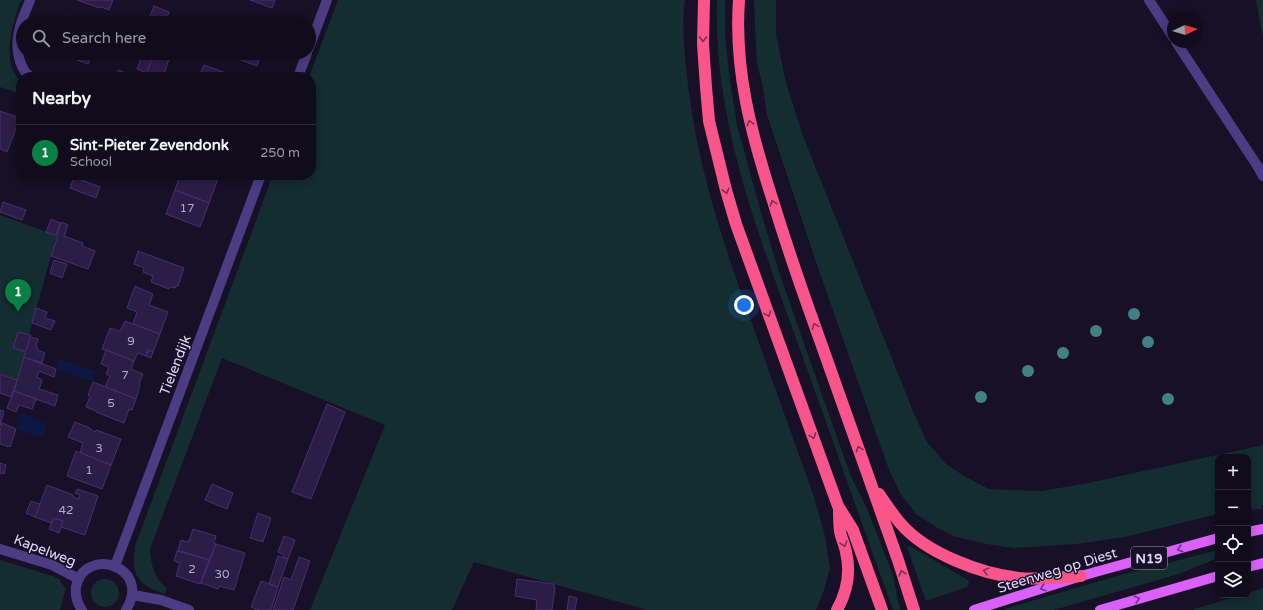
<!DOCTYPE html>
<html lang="en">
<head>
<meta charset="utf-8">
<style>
	:root { --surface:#110c1c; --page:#1e1a29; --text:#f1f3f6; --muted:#9c9ba3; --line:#302c3b; --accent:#0b8043 }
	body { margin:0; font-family:"Varela Round",sans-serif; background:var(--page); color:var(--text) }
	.controls { position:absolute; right:12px; bottom:12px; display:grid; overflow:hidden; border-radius:8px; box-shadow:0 2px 10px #0003 }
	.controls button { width:36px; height:36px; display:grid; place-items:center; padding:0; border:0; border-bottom:1px solid var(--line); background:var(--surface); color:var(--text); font:20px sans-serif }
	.compass { position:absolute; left:1167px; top:12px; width:36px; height:36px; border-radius:50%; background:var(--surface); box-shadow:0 2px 10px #0003; rotate:86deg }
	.you { position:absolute; left:744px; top:305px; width:14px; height:14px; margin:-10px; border:3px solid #fff; border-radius:50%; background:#1a73e8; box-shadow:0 0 0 6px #1a73e833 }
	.badge { display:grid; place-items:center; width:26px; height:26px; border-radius:50%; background:var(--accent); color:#fff; font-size:13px; font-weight:700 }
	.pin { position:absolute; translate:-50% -33px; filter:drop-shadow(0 1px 2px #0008) }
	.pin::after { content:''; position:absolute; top:21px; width:14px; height:12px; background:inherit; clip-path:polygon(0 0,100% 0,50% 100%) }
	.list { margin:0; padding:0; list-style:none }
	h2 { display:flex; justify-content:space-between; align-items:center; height:52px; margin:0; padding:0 16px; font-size:17px }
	h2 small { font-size:13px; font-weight:400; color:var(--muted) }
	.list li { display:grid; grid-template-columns:26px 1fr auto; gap:12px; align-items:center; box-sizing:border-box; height:56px; padding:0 16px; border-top:1px solid var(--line) }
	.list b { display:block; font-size:15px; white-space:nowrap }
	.list p { margin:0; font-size:13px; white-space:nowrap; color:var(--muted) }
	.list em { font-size:13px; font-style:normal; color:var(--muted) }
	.icon { flex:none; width:22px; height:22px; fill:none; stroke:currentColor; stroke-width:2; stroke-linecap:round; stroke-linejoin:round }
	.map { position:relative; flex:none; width:1263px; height:610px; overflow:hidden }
	.search { position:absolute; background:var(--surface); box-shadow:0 2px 10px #0003; left:16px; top:16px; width:300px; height:44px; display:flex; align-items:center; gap:10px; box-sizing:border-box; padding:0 14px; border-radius:22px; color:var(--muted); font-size:15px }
	.panel { position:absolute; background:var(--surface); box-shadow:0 2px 10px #0003; left:16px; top:72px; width:300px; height:108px; border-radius:16px }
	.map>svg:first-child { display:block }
</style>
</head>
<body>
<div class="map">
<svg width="1263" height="610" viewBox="0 0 1263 610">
	<rect width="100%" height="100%" fill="#171026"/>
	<g fill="#132d30">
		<path d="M0,0H21C13,23 0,63 21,81V94L0,87Z"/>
		<path d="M338,0H685C682,22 684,45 686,66C694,157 722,241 753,326C773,383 794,440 814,497L825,536L830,568L823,593L816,610H648L474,562L452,610H310L385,425L222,358L150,549C151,565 154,579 167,588L165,594C137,584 131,576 135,546L273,175H311V77H309Z"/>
		<path d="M717,0H725V35L730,80L737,125L762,216L780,275L850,474L868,511L893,575L900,610H893C861,521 830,433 798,344C758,233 713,119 717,0Z"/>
		<path d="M754,0H776V34L786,83L803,136L913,411L927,442L946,464L964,476L989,489L1042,491L1088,483L1263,445V505L1261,506L1262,509L1248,510V457H1218V514L1125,537L1076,544L1014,548L986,544L953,536L936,527L916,514L900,493L889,470L817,265L767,115L763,87L757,64L755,27Z"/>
		<path d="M1256,0H1263V39Z"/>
		<path d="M0,215L58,236L51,256L29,335H31L17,380L0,374Z"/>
		<path d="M910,546L968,580L969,582L967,587L926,601L907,547Z"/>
		<path d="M1218,550V558L1179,574L1054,610H1001L1117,576Z"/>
		<path d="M0,560L53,576L59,579L66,589L60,610H0Z"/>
		<circle cx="105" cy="593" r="14"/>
		<path d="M1263,588V610H1191L1241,595H1248V593Z"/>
	</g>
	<g fill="#0c1843">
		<path d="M59,359L96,372L93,382L56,369Z"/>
		<path d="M22,413L47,423L42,438L16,429Z"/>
	</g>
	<g fill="#2c1d46" stroke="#472f72">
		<path d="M77,0H113L109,10L101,7L100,8Z"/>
		<path d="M250,0H275L272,8Z"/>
		<path d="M154,6L169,12L165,23H147Z"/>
		<path d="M66,16L85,23H63Z"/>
		<path d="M234,17L250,23H232Z"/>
		<path d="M135,19L146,23H133Z"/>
		<path d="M59,53H93L88,64Z"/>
		<path d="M143,53H154L147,73L137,69Z"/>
		<path d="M154,53H171L163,77H145Z"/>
		<path d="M222,53H260L259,55H261L257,66Z"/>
		<path d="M204,65L237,77H199Z"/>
		<path d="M118,70L126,73L125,77H115Z"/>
		<path d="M0,111L20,118L7,152L0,149Z"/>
		<path d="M180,175H215L219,176L209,203L175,190Z"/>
		<path d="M74,177L100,187L96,198L70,188Z"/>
		<path d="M175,190L209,203L200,227L166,214Z"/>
		<path d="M3,202L26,210L22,220L0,212Z"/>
		<path d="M51,219L60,223L56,235L46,232Z"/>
		<path d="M61,222L68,225L64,236L83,243L82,246L95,251L88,269L51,256L58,236H57Z"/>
		<path d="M138,251L184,268L178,286H176L175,288L170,287L169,289L151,282L153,276L143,272L144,268L134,264Z"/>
		<path d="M54,260L67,264L62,278L50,273Z"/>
		<path d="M135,286L153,294L149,305L168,312L160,334L133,324L137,312L127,308Z"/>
		<path d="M36,308L47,312L45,318L55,321L51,330L32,323Z"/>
		<path d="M125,321L160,334L153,352L148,350L146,356L138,353L134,361L102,349L110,328L120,331Z"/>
		<path d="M18,332L31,335L26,352L13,348Z"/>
		<path d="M30,337L38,339L36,345L38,350L45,353L42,363L24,357Z"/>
		<path d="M106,350L134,361L131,369L143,374L139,383L140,384L136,399L105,387L110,376L106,374L109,367L101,364Z"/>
		<path d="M148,350L153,352L151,358L146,356Z"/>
		<path d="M24,357L56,369L54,377L39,371L37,377L42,380L39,389L58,395L55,406L14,391Z"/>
		<path d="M0,374L17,380L11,397L0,393Z"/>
		<path d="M93,382L136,399L132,410L129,409L124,423L96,412V411L86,407L90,396L88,395Z"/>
		<path d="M14,391L36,399L32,409L19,405L16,412L7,408Z"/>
		<path d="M327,404L345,412L311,499L292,492Z"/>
		<path d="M0,410L4,411L0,426Z"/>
		<path d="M75,422L90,428V429L95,432L96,430L121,439L111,465L80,453L83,443L68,437Z"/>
		<path d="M2,423L16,429L10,447L0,444V431Z"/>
		<path d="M76,451L111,465L102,489L67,476Z"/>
		<path d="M0,463L6,465L4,474L0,473Z"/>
		<path d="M212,484L233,493L227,509L205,500Z"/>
		<path d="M47,485L73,495V497L79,499L80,495L75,493L77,489L98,496L85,535L61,527L63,521L54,518L51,523L35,517Z"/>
		<path d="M31,501L40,504L35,517L26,513Z"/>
		<path d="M258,513L271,518L263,542L250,538Z"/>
		<path d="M54,518L63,521L59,533L49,529Z"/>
		<path d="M193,529L216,536L214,543L216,544L209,560L178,550L181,540L187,542V541H189Z"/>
		<path d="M284,536L295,540L288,559L283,558L284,555L278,552Z"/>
		<path d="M216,544L245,553L234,590L219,586L218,589L201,583Z"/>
		<path d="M177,551L209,560L200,584L176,576L180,563L174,561Z"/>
		<path d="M278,556L288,559L278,587L269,584Z"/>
		<path d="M299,557L310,561L293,610H273L284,577L291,580Z"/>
		<path d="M517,579L554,584V587H555L552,610H536L537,600L515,596Z"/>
		<path d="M261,581L278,587L271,610H259L251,607Z"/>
		<path d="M569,596L577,598L575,610H567Z"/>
	</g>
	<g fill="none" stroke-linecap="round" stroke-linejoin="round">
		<g stroke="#4a3d84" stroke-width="10">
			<path d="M30,0C27,9 22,18 20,27C15,43 17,66 30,77"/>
			<path d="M1149,0L1173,37"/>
			<path d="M1176,42L1258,167L1263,176"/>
			<path d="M0,549L52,565L79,579"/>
			<path d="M133,595L161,600L189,610"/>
		</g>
		<g stroke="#4a3d84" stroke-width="10">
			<path d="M309,48L327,0"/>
			<path d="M298,77L307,53"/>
			<path d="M115,566L261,175"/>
			<path d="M82,610C77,603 75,595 76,587C84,545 153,566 126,610"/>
		</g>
		<g stroke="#d961fa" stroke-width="10">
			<path d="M1248,532L1263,529"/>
			<path d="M1248,567L1263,563"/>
			<path d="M974,610L1081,576L1218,538"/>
			<path d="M1100,610L1218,576"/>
		</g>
		<g stroke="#fa558b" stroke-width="12">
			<path d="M704,0L703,44L706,87L709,121L726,190L736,224L838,506L853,530L882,610"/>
			<path d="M739,0C734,69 751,133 772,198C784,237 797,276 811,315C840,397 869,478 898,560L914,610"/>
			<path d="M879,494C886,504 893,515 901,524C926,553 981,574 1019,578C1039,580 1060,577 1081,576"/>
			<path d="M837,610C847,592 851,573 846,552C845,545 841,538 840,531C839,524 839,516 839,509"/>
		</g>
	</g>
	<g fill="#418084">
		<circle cx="1134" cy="314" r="6"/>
		<circle cx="1096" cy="331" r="6"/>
		<circle cx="1148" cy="342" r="6"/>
		<circle cx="1063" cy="353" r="6"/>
		<circle cx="1028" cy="371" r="6"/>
		<circle cx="981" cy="397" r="6"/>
		<circle cx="1168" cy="399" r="6"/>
	</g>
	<defs><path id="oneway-chevron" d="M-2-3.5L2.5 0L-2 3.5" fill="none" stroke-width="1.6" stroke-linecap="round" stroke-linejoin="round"/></defs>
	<g stroke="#7d2f53">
		<use href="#oneway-chevron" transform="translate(703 39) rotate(90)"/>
		<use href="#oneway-chevron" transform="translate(750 123) rotate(-105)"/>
		<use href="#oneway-chevron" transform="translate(726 191) rotate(75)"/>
		<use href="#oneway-chevron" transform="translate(773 203) rotate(-108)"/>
		<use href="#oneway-chevron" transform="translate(768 314) rotate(70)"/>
		<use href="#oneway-chevron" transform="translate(815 326) rotate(-110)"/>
		<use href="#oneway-chevron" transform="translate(813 436) rotate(70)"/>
		<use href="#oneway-chevron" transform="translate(859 449) rotate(-110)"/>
		<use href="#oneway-chevron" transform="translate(844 544) rotate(73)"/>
		<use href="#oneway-chevron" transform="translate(986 571) rotate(-165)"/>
		<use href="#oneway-chevron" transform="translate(902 573) rotate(-107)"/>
	</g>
	<g stroke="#6e3485">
		<use href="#oneway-chevron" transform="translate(1180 549) rotate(164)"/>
		<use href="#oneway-chevron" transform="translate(1043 588) rotate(162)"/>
		<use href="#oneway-chevron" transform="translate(1137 599) rotate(-16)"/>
	</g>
	<g text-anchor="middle" stroke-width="3" stroke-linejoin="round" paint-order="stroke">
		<g font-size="12" fill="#b4a8d0">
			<text x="187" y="212">17</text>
			<text x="131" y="345">9</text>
			<text x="125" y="379">7</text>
			<text x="111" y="407">5</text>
			<text x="99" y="452">3</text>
			<text x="89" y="474">1</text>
			<text x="66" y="514">42</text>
			<text x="192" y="573">2</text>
			<text x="222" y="578">30</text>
		</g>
		<rect fill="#171026" stroke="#a49bbd" stroke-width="1" x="1131" y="547" width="36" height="22" rx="3"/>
		<g font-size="13" font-weight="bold" fill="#e1d6fe">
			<text x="1149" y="563">N19</text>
		</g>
		<g font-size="14" fill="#e1d6fe" stroke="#171026">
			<text transform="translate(175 365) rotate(-69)" y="5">Tielendijk</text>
			<text transform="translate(45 550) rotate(21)" y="5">Kapelweg</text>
			<text transform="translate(1057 570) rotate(-17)" y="5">Steenweg op Diest</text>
		</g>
	</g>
</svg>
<div class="controls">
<button>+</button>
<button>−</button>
<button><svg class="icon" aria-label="locate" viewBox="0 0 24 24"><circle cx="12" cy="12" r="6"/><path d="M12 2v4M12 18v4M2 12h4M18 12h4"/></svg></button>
<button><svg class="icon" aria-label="layers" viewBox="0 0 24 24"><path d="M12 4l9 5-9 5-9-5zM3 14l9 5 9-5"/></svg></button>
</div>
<svg class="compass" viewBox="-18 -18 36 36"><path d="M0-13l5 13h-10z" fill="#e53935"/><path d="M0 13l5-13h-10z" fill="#9c9ba3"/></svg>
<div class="you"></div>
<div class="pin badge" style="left:18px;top:312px">1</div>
<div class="search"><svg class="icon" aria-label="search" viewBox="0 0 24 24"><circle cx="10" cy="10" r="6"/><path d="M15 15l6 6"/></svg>Search here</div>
<section class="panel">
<h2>Nearby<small></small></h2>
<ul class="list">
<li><span class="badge">1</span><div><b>Sint-Pieter Zevendonk</b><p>School</p></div><em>250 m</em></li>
</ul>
</section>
</div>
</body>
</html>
